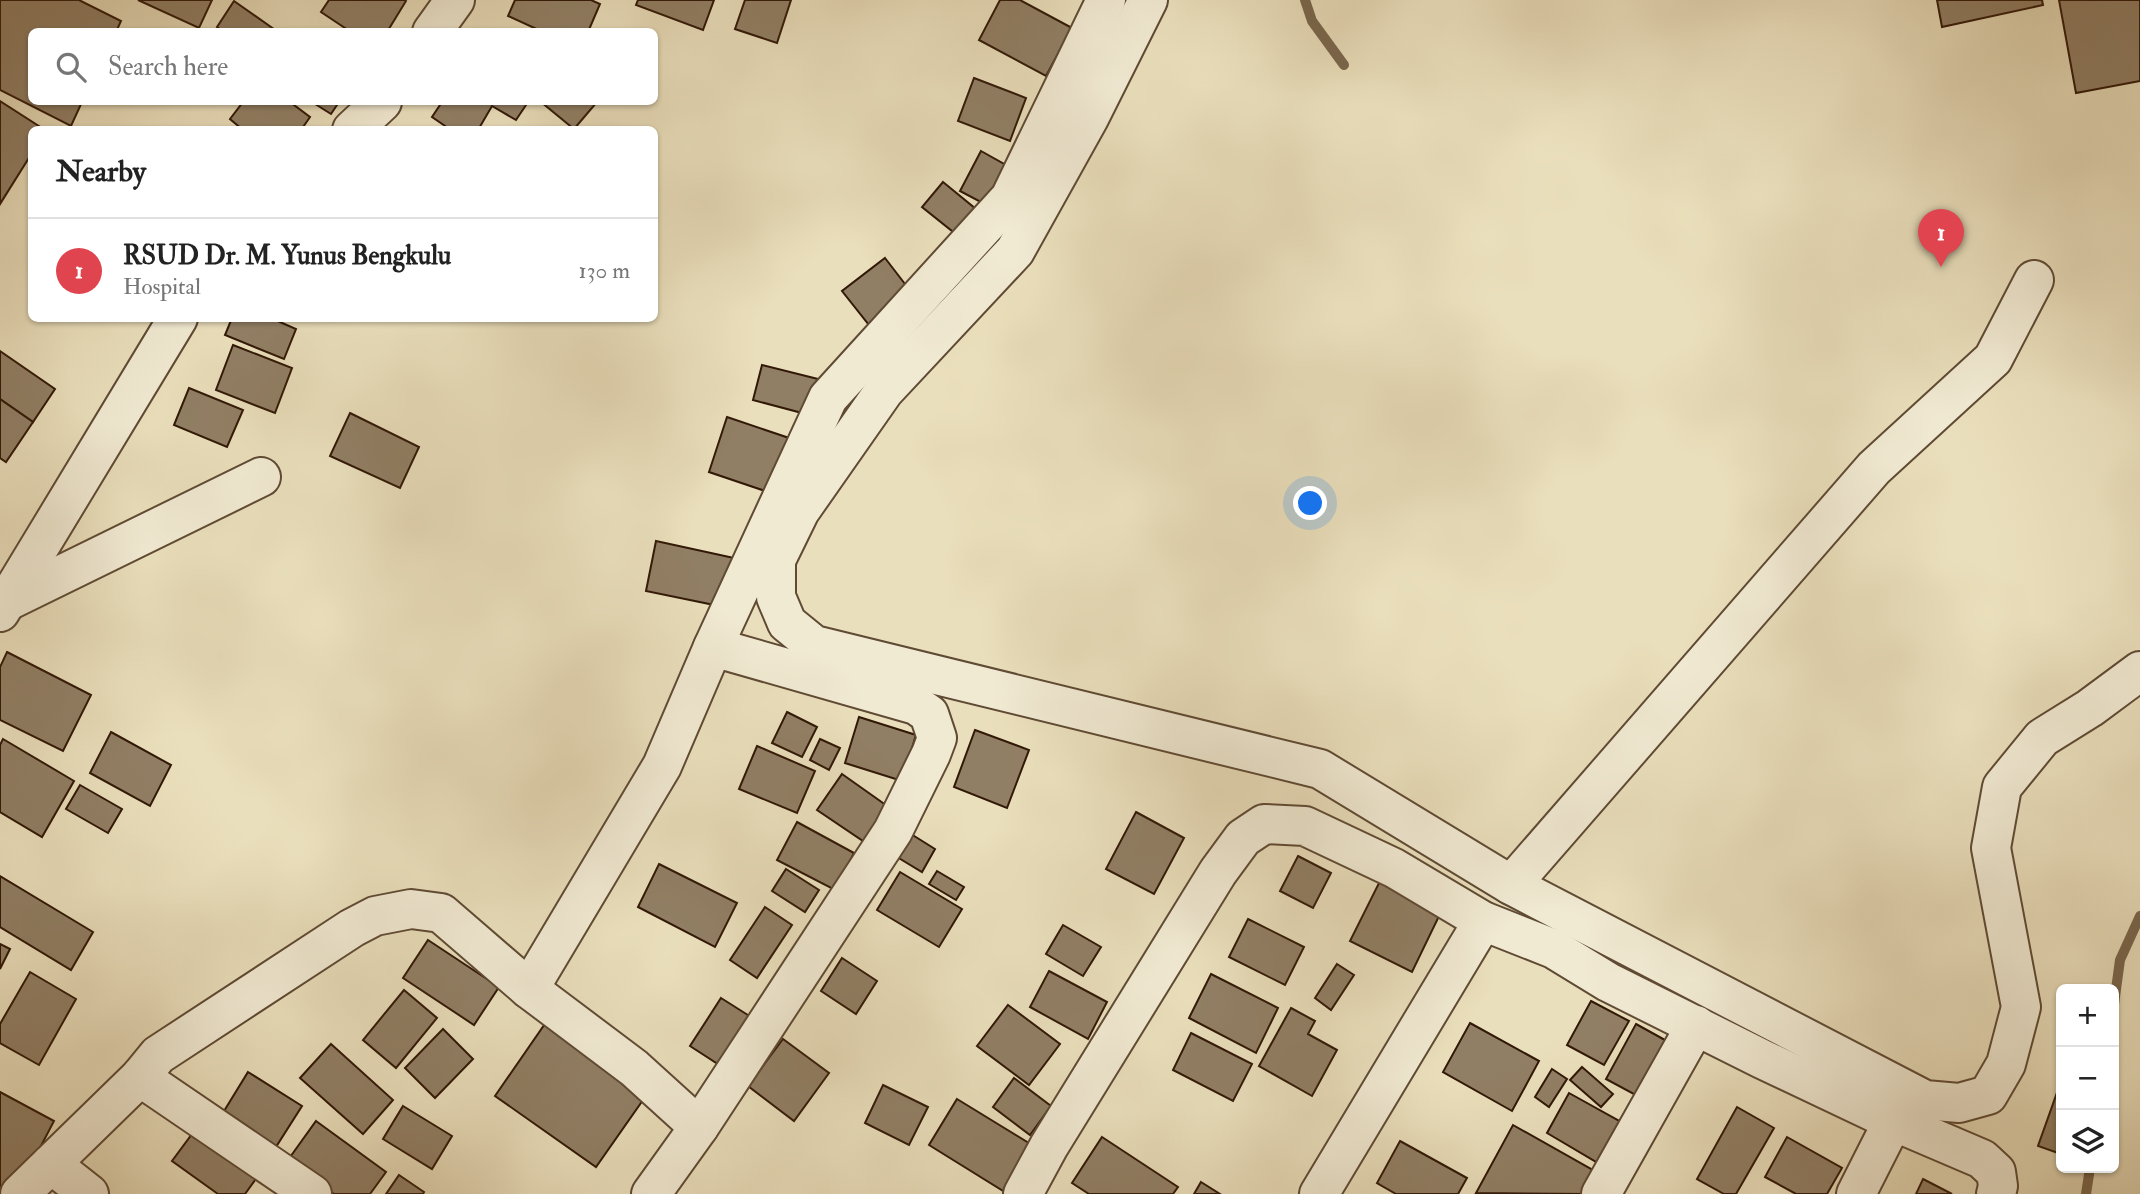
<!DOCTYPE html>
<html lang="en">
<head>
<meta charset="utf-8">
<style>
	:root { --surface:#fff; --page:#f2f2f2; --text:#222; --muted:#767676; --line:#e0e0e0; --accent:#8f2418 }
	body { margin:0; font-family:"IM FELL Double Pica",serif; background:var(--page); color:var(--text) }
	.controls { position:absolute; right:21px; bottom:21px; display:grid; overflow:hidden; border-radius:10px; box-shadow:0 2px 5px #0004 }
	.controls button { width:63px; height:63px; display:grid; place-items:center; padding:0; border:0; border-bottom:2px solid var(--line); background:var(--surface); color:var(--text); font:35px sans-serif }
	.you { position:absolute; left:1311px; top:504px; width:24px; height:24px; margin:-18px; border:5px solid #fff; border-radius:50%; background:#1a73e8; box-shadow:0 0 0 10px #1a73e833 }
	.badge { display:grid; place-items:center; width:46px; height:46px; border-radius:50%; background:var(--accent); color:#fff; font-size:23px; font-weight:700 }
	.pin { position:absolute; translate:-50% -58px; filter:drop-shadow(0 2px 4px #0008) }
	.pin::after { content:''; position:absolute; top:37px; width:24px; height:21px; background:inherit; clip-path:polygon(0 0,100% 0,50% 100%) }
	.list { margin:0; padding:0; list-style:none }
	h2 { display:flex; justify-content:space-between; align-items:center; height:91px; margin:0; padding:0 28px; font-size:30px }
	h2 small { font-size:23px; font-weight:400; color:var(--muted) }
	.list li { display:grid; grid-template-columns:46px 1fr auto; gap:21px; align-items:center; box-sizing:border-box; height:105px; padding:0 28px; border-top:2px solid var(--line) }
	.list b { display:block; font-size:26px; white-space:nowrap }
	.list p { margin:0; font-size:23px; white-space:nowrap; color:var(--muted) }
	.list em { font-size:23px; font-style:normal; color:var(--muted) }
	.icon { flex:none; width:38px; height:38px; fill:none; stroke:currentColor; stroke-width:2; stroke-linecap:round; stroke-linejoin:round }
	.map { position:relative; flex:none; width:2140px; height:1194px; overflow:hidden }
	.search { position:absolute; background:var(--surface); box-shadow:0 2px 5px #0004; left:28px; top:28px; width:630px; height:77px; display:flex; align-items:center; gap:18px; box-sizing:border-box; padding:0 24px; border-radius:10px; color:var(--muted); font-size:26px }
	.panel { position:absolute; background:var(--surface); box-shadow:0 2px 5px #0004; left:28px; top:126px; width:630px; height:196px; border-radius:10px }
	.map>svg:first-child { display:block }
</style>
</head>
<body>
<div class="map">
<svg width="2140" height="1194" viewBox="0 0 2140 1194">
	<rect width="100%" height="100%" fill="#eadfbc"/>
	<filter id="stains"><feTurbulence type="fractalNoise" baseFrequency=".00286" numOctaves="4"/><feColorMatrix values="0 0 0 0 .2 0 0 0 0 .09 0 0 0 0 .02 0 0 0 .5 -.17"/></filter>
	<radialGradient id="worn" r=".72"><stop offset=".6" stop-color="#630" stop-opacity="0"/><stop offset="1" stop-color="#630" stop-opacity=".3"/></radialGradient>
	<g fill="none" stroke-linecap="round" stroke-linejoin="round">
		<g stroke="#7a674e" stroke-width="10">
			<path d="M1305,0L1312,21L1344,65"/>
			<path d="M2114,1004L2120,960L2140,916"/>
			<path d="M2086,1194L2090,1168"/>
		</g>
	</g>
	<g fill="#917f65" stroke="#311807" stroke-width="2">
		<path d="M0,0H79L121,21L116,32H32V102H82L71,126L0,90Z"/>
		<path d="M138,0H212L199,28Z"/>
		<path d="M329,0H405L406,1L387,32H351L321,12Z"/>
		<path d="M515,0H591L600,4L588,32H543L508,16Z"/>
		<path d="M638,0H714L703,30L636,5Z"/>
		<path d="M745,0H791L777,43L735,29Z"/>
		<path d="M1000,0H1020L1072,28L1046,76L979,40Z"/>
		<path d="M1937,0H2042L2043,5L1942,27Z"/>
		<path d="M2059,0H2140V81L2076,93Z"/>
		<path d="M234,1L278,32H224L217,27Z"/>
		<path d="M974,78L1026,98L1010,141L958,121Z"/>
		<path d="M0,101L45,130H32V153L0,204Z"/>
		<path d="M243,102H290L310,117L301,130H243L230,119Z"/>
		<path d="M312,102H339L331,114Z"/>
		<path d="M442,102H528L516,120L492,106L478,130H451L432,117Z"/>
		<path d="M541,102H597L574,129Z"/>
		<path d="M981,151L1013,169L992,208L960,191Z"/>
		<path d="M943,182L982,214L962,239L922,207Z"/>
		<path d="M885,258L915,297L873,330L842,291Z"/>
		<path d="M232,318H271L296,329L284,359L225,335Z"/>
		<path d="M233,345L292,368L275,413L216,390Z"/>
		<path d="M0,351L55,389L33,422L0,399Z"/>
		<path d="M762,365L826,381L817,417L753,400Z"/>
		<path d="M189,388L243,410L227,447L174,425Z"/>
		<path d="M0,399L33,422L6,462L0,458Z"/>
		<path d="M350,413L419,447L400,488L330,456Z"/>
		<path d="M727,417L798,441L780,496L709,472Z"/>
		<path d="M656,541L734,558L724,607L646,591Z"/>
		<path d="M7,652L91,695L63,751L0,720V667Z"/>
		<path d="M787,712L817,727L802,757L772,743Z"/>
		<path d="M859,717L916,735L902,781L845,763Z"/>
		<path d="M975,730L1029,750L1007,808L954,787Z"/>
		<path d="M111,732L171,765L150,806L90,773Z"/>
		<path d="M3,739L74,781L42,837L0,812V745Z"/>
		<path d="M820,739L840,748L829,770L810,760Z"/>
		<path d="M757,746L815,771L797,813L739,789Z"/>
		<path d="M842,774L890,808L866,843L817,810Z"/>
		<path d="M80,785L122,809L108,833L66,809Z"/>
		<path d="M1136,812L1184,838L1154,894L1106,869Z"/>
		<path d="M797,822L854,853L835,890L777,860Z"/>
		<path d="M911,834L935,849L922,872L897,857Z"/>
		<path d="M1298,856L1331,873L1313,908L1280,891Z"/>
		<path d="M659,864L737,903L715,947L638,907Z"/>
		<path d="M786,869L819,890L805,912L772,891Z"/>
		<path d="M937,871L964,887L956,900L929,884Z"/>
		<path d="M900,872L962,909L939,947L877,910Z"/>
		<path d="M0,876L93,932L71,970L0,927Z"/>
		<path d="M1380,881L1441,912L1412,972L1350,941Z"/>
		<path d="M765,907L792,925L757,978L730,960Z"/>
		<path d="M1248,919L1304,947L1285,985L1229,957Z"/>
		<path d="M1063,925L1101,947L1083,976L1046,954Z"/>
		<path d="M428,940L499,987L474,1025L403,978Z"/>
		<path d="M0,944L10,949L0,969Z"/>
		<path d="M842,958L877,981L856,1014L821,991Z"/>
		<path d="M1337,964L1354,975L1331,1010L1315,998Z"/>
		<path d="M1049,971L1107,1002L1088,1039L1030,1007Z"/>
		<path d="M30,972L76,999L39,1065L0,1043V1024Z"/>
		<path d="M1211,974L1278,1008L1256,1053L1189,1018Z"/>
		<path d="M404,990L437,1018L396,1068L363,1040Z"/>
		<path d="M721,998L751,1017L721,1066L690,1046Z"/>
		<path d="M1591,1001L1629,1021L1604,1065L1567,1045Z"/>
		<path d="M1008,1005L1060,1044L1029,1085L977,1046Z"/>
		<path d="M1291,1008L1315,1021L1308,1034L1337,1050L1312,1096L1259,1066Z"/>
		<path d="M549,1018L650,1090L596,1167L495,1096Z"/>
		<path d="M1470,1023L1539,1061L1512,1111L1443,1072Z"/>
		<path d="M1636,1024L1674,1045L1643,1099L1606,1079Z"/>
		<path d="M443,1029L473,1059L435,1098L405,1068Z"/>
		<path d="M1191,1033L1252,1064L1233,1101L1173,1070Z"/>
		<path d="M783,1039L829,1073L794,1121L748,1086Z"/>
		<path d="M331,1044L393,1100L363,1134L300,1078Z"/>
		<path d="M1582,1067L1613,1094L1601,1107L1570,1080Z"/>
		<path d="M1552,1069L1567,1079L1549,1107L1535,1097Z"/>
		<path d="M248,1072L302,1106L274,1150L221,1116Z"/>
		<path d="M1014,1078L1051,1106L1030,1135L993,1107Z"/>
		<path d="M883,1085L928,1107L909,1145L865,1123Z"/>
		<path d="M2059,1087L2061,1088V1154L2038,1146Z"/>
		<path d="M0,1092L54,1121L16,1194L0,1186Z"/>
		<path d="M1569,1093L1621,1122L1598,1163L1547,1133Z"/>
		<path d="M957,1099L1037,1148L1008,1194L929,1145Z"/>
		<path d="M403,1106L452,1136L432,1169L383,1139Z"/>
		<path d="M1737,1107L1774,1128L1736,1194H1724L1697,1179Z"/>
		<path d="M316,1121L386,1172L370,1194H334L288,1160Z"/>
		<path d="M1513,1125L1598,1173L1586,1194L1476,1193Z"/>
		<path d="M195,1130L258,1176L245,1194H218L172,1161Z"/>
		<path d="M1102,1137L1178,1187L1173,1194H1089L1072,1183Z"/>
		<path d="M1787,1137L1842,1168L1827,1194H1796L1765,1177Z"/>
		<path d="M1400,1141L1467,1178L1458,1194H1396L1377,1183Z"/>
		<path d="M399,1175L424,1192L423,1194H386Z"/>
		<path d="M1923,1179L1952,1194H1916Z"/>
		<path d="M1201,1182L1220,1194H1194Z"/>
	</g>
	<g fill="none" stroke-linecap="round" stroke-linejoin="round">
		<g stroke="#5f4a34" stroke-width="42">
			<g id="minor">
				<path d="M1148,0L1089,118L1015,251L884,391L800,511L776,560V597L787,623L814,645L1320,769L1511,885L1925,1100L1959,1103L1988,1095L2006,1064L2021,1007L1991,848L2002,787L2042,738L2090,708L2140,671"/>
				<path d="M432,32L455,0"/>
				<path d="M352,130L382,102"/>
				<path d="M6,602L261,477"/>
				<path d="M0,612L178,318"/>
				<path d="M1511,885L1874,468L1993,359L2034,280"/>
				<path d="M529,989L662,766L713,647L828,398L1010,198L1106,0"/>
				<path d="M140,1077L312,1194"/>
				<path d="M51,1164L89,1194"/>
				<path d="M20,1194L140,1077L158,1055L352,928L375,916L411,909L441,913L529,989L634,1068L699,1127"/>
				<path d="M651,1194L699,1127L893,831L931,754L937,738L929,714L916,705L713,647"/>
				<path d="M1023,1194L1049,1146L1218,872L1243,838L1264,824L1305,826L1394,868L1483,921L1554,949L1608,982L1762,1059L1893,1121L1982,1159L1996,1172L1998,1186L1996,1194"/>
				<path d="M1319,1194L1483,921"/>
				<path d="M1601,1194L1696,1025"/>
				<path d="M1856,1194L1893,1121"/>
			</g>
		</g>
		<use href="#minor" stroke="#f1ead3" stroke-width="38"/>
	</g>
	<rect width="100%" height="100%" filter="url(#stains)"/>
	<rect width="100%" height="100%" fill="url(#worn)"/>
</svg>
<div class="controls">
<button>+</button>
<button>−</button>
<button><svg class="icon" aria-label="layers" viewBox="0 0 24 24"><path d="M12 4l9 5-9 5-9-5zM3 14l9 5 9-5"/></svg></button>
</div>
<div class="you"></div>
<div class="pin badge" style="left:1941px;top:267px;background:#e0444e">1</div>
<div class="search"><svg class="icon" aria-label="search" viewBox="0 0 24 24"><circle cx="10" cy="10" r="6"/><path d="M15 15l6 6"/></svg>Search here</div>
<section class="panel">
<h2>Nearby<small></small></h2>
<ul class="list">
<li><span class="badge" style="background:#e0444e">1</span><div><b>RSUD Dr. M. Yunus Bengkulu</b><p>Hospital</p></div><em>130 m</em></li>
</ul>
</section>
</div>
</body>
</html>
